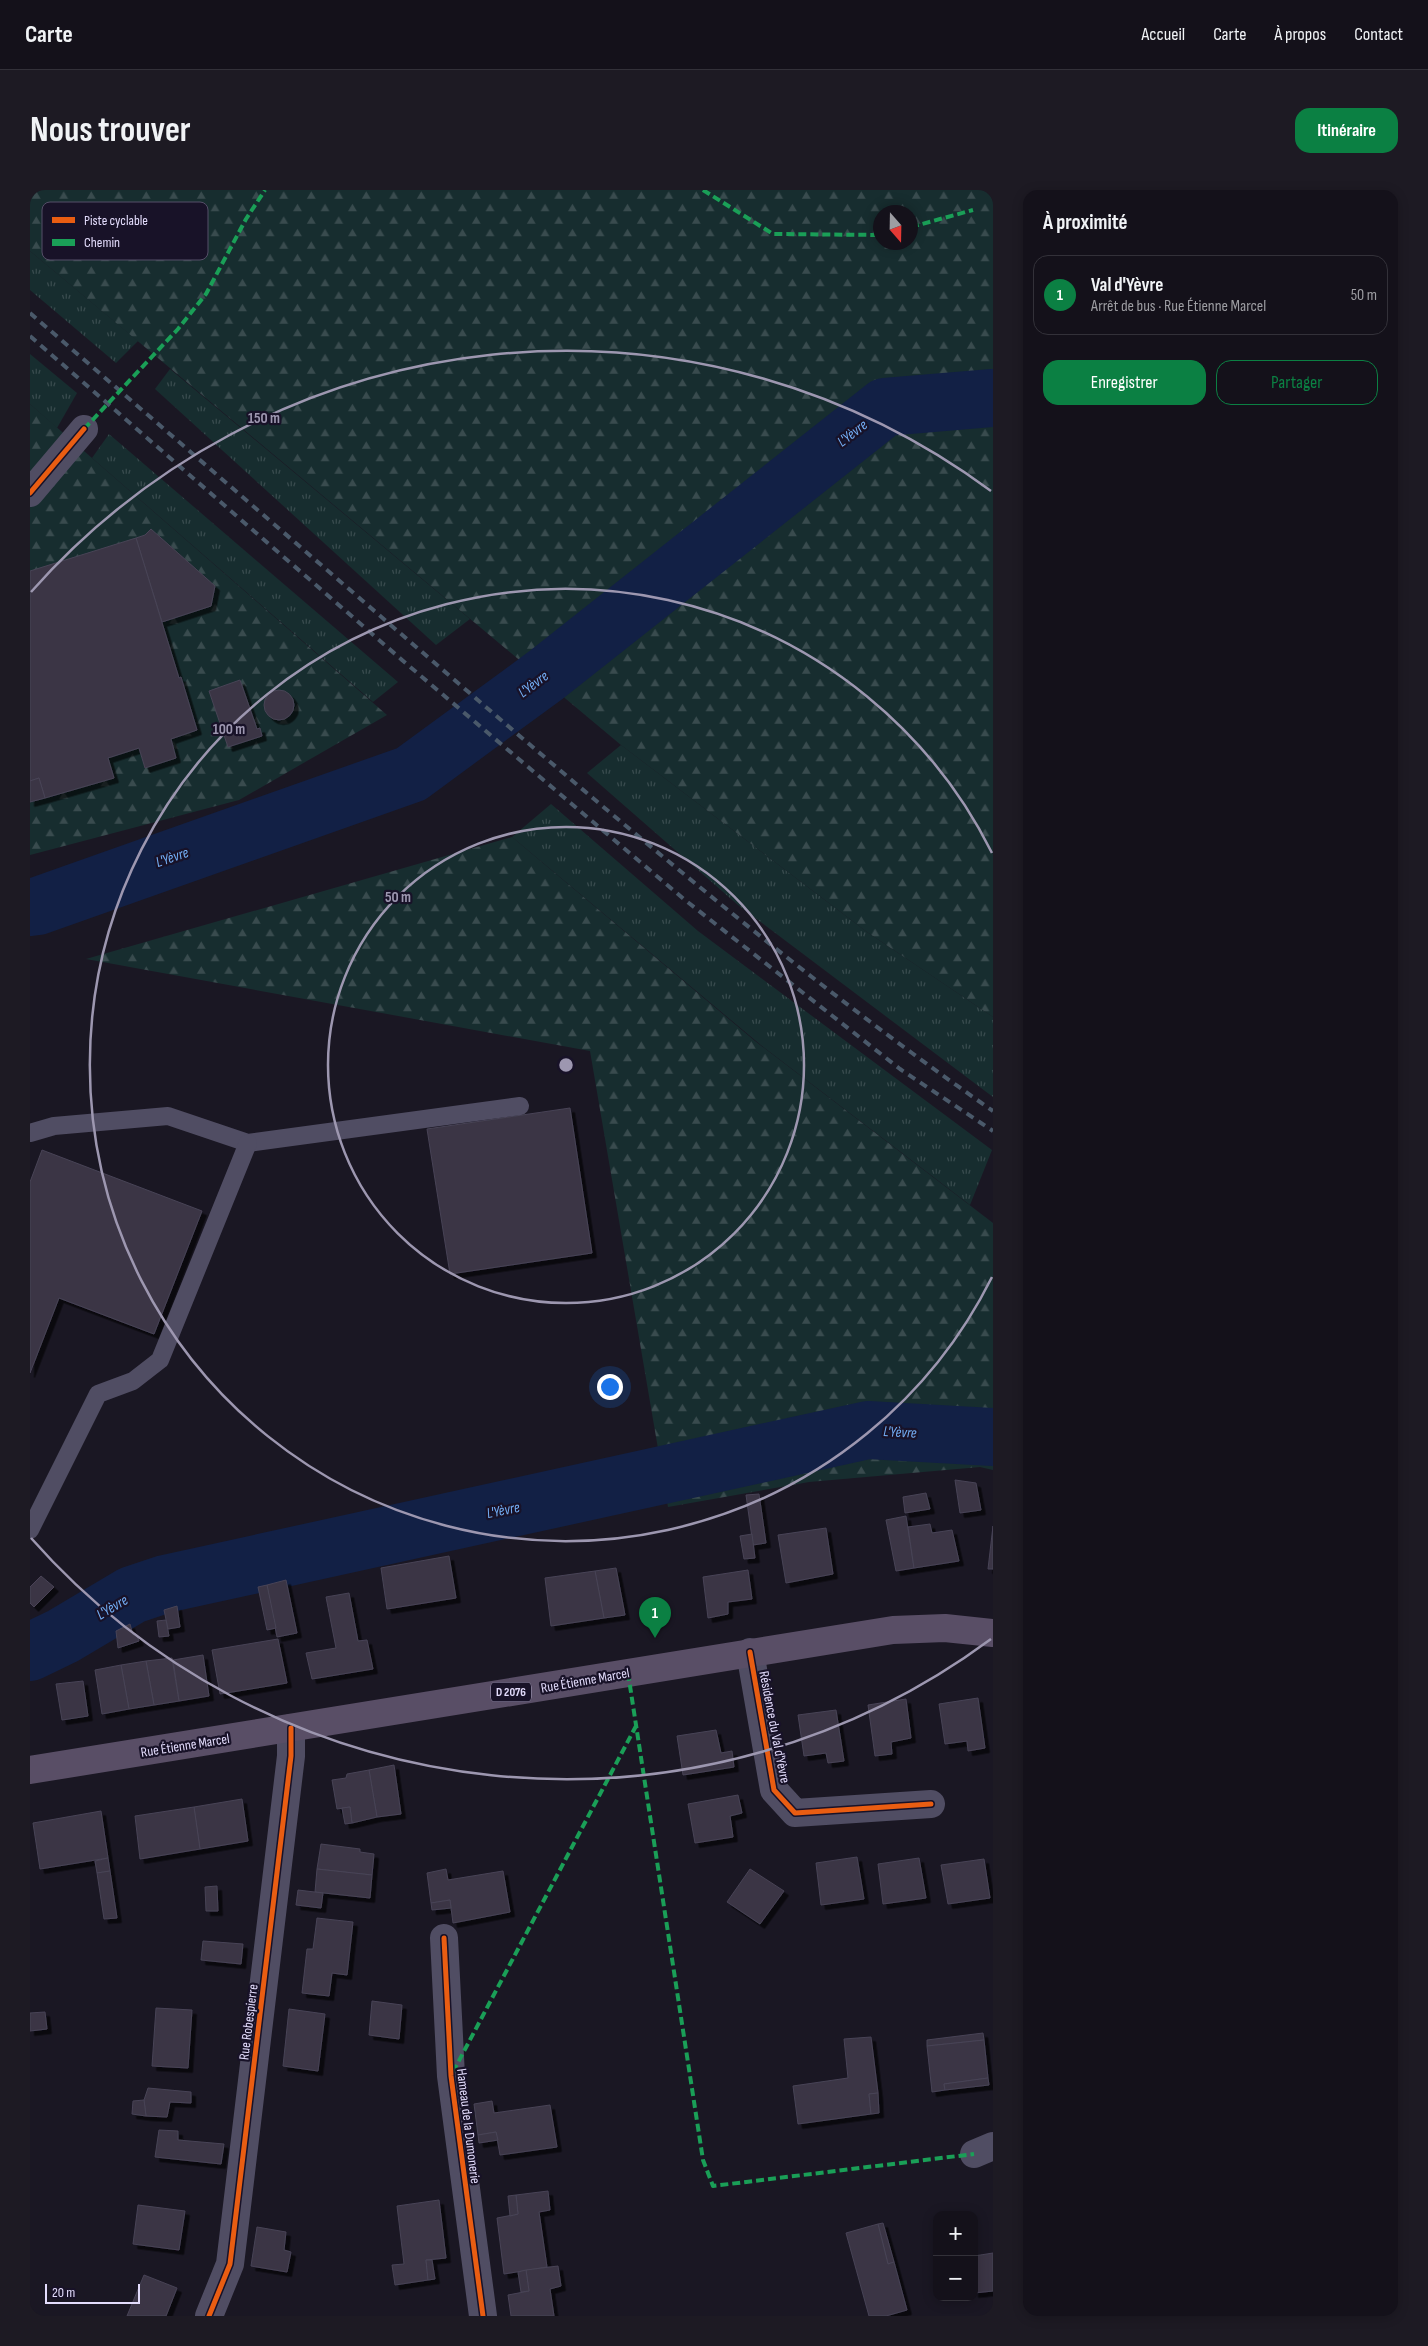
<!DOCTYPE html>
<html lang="fr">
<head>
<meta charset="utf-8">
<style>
	:root { --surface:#14111a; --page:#1d1a23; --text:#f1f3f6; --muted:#9d9da2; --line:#333139; --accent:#0b8043 }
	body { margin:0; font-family:"Sofia Sans Condensed",sans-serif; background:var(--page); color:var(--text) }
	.controls { position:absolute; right:15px; bottom:15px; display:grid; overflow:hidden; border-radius:10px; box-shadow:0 2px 12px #0003 }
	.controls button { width:45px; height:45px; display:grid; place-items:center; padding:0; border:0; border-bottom:1px solid var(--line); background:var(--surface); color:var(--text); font:25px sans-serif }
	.compass { position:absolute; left:843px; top:15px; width:45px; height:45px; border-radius:50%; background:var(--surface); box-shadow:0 2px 12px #0003; rotate:160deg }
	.scale { position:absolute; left:15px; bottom:12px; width:95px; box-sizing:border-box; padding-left:5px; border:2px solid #e3dcfc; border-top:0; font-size:14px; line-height:18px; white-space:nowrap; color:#e3dcfc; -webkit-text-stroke:4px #181228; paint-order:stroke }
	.you { position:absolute; left:579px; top:1196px; width:18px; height:18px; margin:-12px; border:4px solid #fff; border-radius:50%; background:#1a73e8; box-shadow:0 0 0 8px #1a73e833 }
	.badge { display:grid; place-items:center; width:32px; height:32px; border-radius:50%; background:var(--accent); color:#fff; font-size:16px; font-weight:700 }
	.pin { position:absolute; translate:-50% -41px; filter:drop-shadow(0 1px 2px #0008) }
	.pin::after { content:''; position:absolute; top:26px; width:18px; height:15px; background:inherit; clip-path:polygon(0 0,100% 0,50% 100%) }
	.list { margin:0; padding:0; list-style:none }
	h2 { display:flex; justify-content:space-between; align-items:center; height:65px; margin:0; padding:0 20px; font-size:21px }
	h2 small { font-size:16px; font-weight:400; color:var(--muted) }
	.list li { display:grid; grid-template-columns:32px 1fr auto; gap:15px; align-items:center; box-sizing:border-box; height:80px; margin:0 10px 10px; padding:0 10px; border:1px solid var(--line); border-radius:15px }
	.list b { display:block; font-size:19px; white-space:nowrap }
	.list p { margin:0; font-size:16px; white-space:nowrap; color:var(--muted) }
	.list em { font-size:16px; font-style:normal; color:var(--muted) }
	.actions { display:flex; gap:10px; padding:15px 20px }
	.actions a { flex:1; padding:11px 0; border:1px solid var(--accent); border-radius:15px; text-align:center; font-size:18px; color:var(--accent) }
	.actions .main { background:var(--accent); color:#fff }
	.map { position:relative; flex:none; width:963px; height:2126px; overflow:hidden; border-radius:15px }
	header { display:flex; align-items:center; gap:30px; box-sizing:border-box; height:70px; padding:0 25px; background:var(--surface); border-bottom:1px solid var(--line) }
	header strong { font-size:24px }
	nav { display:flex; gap:28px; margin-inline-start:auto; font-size:18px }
	.intro { display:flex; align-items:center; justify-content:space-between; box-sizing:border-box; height:120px; padding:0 30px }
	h1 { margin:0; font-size:35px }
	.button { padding:12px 22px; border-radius:15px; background:var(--accent); color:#fff; font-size:18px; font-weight:700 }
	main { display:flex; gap:30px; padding:0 30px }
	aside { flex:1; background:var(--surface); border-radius:15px; box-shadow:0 2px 12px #0003 }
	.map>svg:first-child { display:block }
</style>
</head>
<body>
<header>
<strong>Carte</strong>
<nav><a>Accueil</a><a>Carte</a><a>À propos</a><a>Contact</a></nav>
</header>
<div class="intro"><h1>Nous trouver</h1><a class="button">Itinéraire</a></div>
<main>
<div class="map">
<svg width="963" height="2126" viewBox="0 0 963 2126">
	<defs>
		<pattern id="grass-tufts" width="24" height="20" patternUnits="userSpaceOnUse" patternTransform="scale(1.25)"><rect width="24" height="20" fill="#172d2f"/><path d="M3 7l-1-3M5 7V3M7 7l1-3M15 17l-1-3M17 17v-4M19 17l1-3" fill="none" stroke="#394b4e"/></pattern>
		<pattern id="forest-firs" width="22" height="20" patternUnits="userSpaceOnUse" patternTransform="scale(1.25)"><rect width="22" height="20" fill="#172d2f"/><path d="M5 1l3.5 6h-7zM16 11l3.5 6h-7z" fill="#394b4e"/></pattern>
		<filter id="shadow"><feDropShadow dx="4.5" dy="4.5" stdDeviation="0" flood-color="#0009"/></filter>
	</defs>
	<rect width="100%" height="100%" fill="#1a1723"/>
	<g fill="url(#grass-tufts)">
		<path d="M0,61L108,151L86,173L0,100Z"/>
		<path d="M0,164L47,203L27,238L0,214Z"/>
		<path d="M140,179L440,429L406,455L125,199Z"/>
		<path d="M79,244L368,492L343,512L62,268Z"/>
		<path d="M591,555L837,742L963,827V907L708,715L557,583Z"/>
		<path d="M521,614L668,741L962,960L940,1015L732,856L482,647Z"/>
	</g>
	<g fill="url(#forest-firs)" fill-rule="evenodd">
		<path d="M0,0H963V827L837,742L591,555L0,61ZM851,22H881V52H851Z"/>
		<path d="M0,214L357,525L209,610L0,665Z"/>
		<path d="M482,647L725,851L963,1033V1280L950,1277L779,1292L638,1317L560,861L56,769Z"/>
	</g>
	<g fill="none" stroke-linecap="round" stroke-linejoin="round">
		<g stroke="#122045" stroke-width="58">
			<path d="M0,717L8,716L381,584L516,485L855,217L963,208"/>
			<path d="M0,1462L33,1446L102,1405L135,1394L838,1240L963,1247"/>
		</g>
	</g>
	<g fill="#3a3644" stroke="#484356" filter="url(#shadow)">
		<path d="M121,339L185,396L181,416L132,432L106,348L115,345Z"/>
		<path d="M106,348L149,488L151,487L167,540L141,549L146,568L115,578L109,558L78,568L84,588L15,608L9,588L0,591V381Z"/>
		<path d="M210,490L227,539L230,538L232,546L198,557L179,501Z"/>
		<circle cx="249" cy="515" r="15"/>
		<path d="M9,588L15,608L0,612V591Z"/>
		<path d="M540,918L562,1063L420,1084L397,939Z"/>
		<path d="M12,960L172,1021L124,1144L29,1108L0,1183V992Z"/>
		<path d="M925,1290L946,1293L951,1320L930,1323Z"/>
		<path d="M896,1303L900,1319L875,1323L873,1307Z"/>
		<path d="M729,1304L736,1353L723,1355L716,1305Z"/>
		<path d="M876,1326L884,1378L866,1381L856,1330Z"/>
		<path d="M900,1334L902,1343L922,1340L929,1371L884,1378L878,1337Z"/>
		<path d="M963,1336V1379H958Z"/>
		<path d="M796,1338L803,1384L756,1393L748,1345Z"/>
		<path d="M722,1344L725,1368L714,1369L710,1346Z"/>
		<path d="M419,1366L426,1408L357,1419L351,1378Z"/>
		<path d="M586,1378L595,1425L574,1428L565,1381Z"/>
		<path d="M718,1380L722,1409L698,1412V1424L678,1428L673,1387Z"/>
		<path d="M565,1381L574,1428L521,1436L515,1388Z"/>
		<path d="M11,1386L24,1397L4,1417L0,1413V1397Z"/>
		<path d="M256,1390L267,1443L247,1447L237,1395Z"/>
		<path d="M237,1395L246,1438L237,1440L228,1397Z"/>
		<path d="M319,1403L328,1451L337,1450L343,1479L282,1489L276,1463L306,1458L296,1407Z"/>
		<path d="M147,1416L150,1437L138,1439L134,1420Z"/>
		<path d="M136,1430L139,1446L129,1447L127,1431Z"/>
		<path d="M100,1434L103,1445L106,1444L109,1451L88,1458L86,1441Z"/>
		<path d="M248,1449L257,1493L190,1504L182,1460Z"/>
		<path d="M173,1465L179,1506L149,1511L143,1470Z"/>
		<path d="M142,1468L149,1511L124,1515L116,1471Z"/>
		<path d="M116,1471L124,1515L99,1519L91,1475Z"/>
		<path d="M91,1475L99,1519L72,1524L65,1480Z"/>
		<path d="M53,1491L58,1526L32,1530L26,1494Z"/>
		<path d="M948,1508L955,1558L938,1561L937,1551L915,1554L909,1514Z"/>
		<path d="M876,1509L881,1548L861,1552L862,1564L845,1566L838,1515Z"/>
		<path d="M806,1520L814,1571L798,1573L796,1563L774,1566L768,1525Z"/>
		<path d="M686,1540L691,1563L702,1561L704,1577L653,1585L647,1546Z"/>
		<path d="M364,1575L371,1624L347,1627L339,1580Z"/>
		<path d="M339,1580L347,1627L322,1633L320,1617L307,1619L302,1590L316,1588L317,1584Z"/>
		<path d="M708,1605L712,1623L700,1626L703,1647L665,1653L658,1614Z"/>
		<path d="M212,1609L218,1651L170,1659L164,1617Z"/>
		<path d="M164,1617L170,1659L110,1669L105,1626Z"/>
		<path d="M320,1617L322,1633L315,1634L312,1618Z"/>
		<path d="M71,1621L78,1668L10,1679L3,1633Z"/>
		<path d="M291,1654L330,1659V1662L344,1664L342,1685L287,1679Z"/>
		<path d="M827,1667L834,1709L791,1715L786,1673Z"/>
		<path d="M78,1668L80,1681L67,1683L65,1671Z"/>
		<path d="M889,1668L896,1708L853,1714L848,1674Z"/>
		<path d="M954,1669L960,1708L918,1714L911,1675Z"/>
		<path d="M287,1679L342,1685L340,1708L285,1702Z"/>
		<path d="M416,1679L418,1690L473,1681L480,1722L423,1733L420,1710L401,1713L397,1683Z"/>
		<path d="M720,1679L754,1701L730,1734L697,1712Z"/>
		<path d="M80,1681L87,1728L74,1729L67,1683Z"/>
		<path d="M187,1696L188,1721H176L175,1697Z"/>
		<path d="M268,1700L293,1703L291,1718L266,1715Z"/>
		<path d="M420,1710L421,1718L402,1720L401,1713Z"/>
		<path d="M287,1728L323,1732L317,1785L302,1783L299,1806L272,1803L277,1759H283Z"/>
		<path d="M173,1751L213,1754L211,1774L171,1770Z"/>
		<path d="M342,1811L372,1815L369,1849L339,1845Z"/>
		<path d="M126,1818L162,1820L158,1878L122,1876Z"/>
		<path d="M259,1819L295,1824L288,1881L253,1876Z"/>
		<path d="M15,1822L17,1839L0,1841V1823Z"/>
		<path d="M953,1843L954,1850L897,1856V1850Z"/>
		<path d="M841,1847L848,1903L839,1904L841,1924L768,1934L763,1896L818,1888L814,1849Z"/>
		<path d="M954,1850L958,1888L914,1894L915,1900L902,1902L897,1856Z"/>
		<path d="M958,1888L959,1895L915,1900L914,1894Z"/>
		<path d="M118,1898L161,1902V1913L140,1912L137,1927L116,1926L114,1910Z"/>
		<path d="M848,1903L849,1923L841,1924L839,1904Z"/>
		<path d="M114,1910L116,1926L102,1924L103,1911Z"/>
		<path d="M462,1911L464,1923L520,1915L527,1957L470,1965L466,1942L448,1945L444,1914Z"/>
		<path d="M129,1940L148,1941V1950L194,1954L191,1974L125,1967Z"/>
		<path d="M466,1942L468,1950L449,1953L448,1945Z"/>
		<path d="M518,2001L520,2020L509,2022L517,2077L474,2084L467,2028L488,2024L486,2005Z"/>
		<path d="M486,2005L488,2024L480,2026L478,2006Z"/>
		<path d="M409,2010L416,2068L396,2070L398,2090L365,2095L362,2075L374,2074L367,2016Z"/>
		<path d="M108,2015L155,2021L149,2060L103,2054Z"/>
		<path d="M853,2033L864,2072L858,2074L848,2034Z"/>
		<path d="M848,2034L858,2074L864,2072L877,2120L856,2126H839L816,2043Z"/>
		<path d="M227,2037L256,2042L254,2060L261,2062L257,2082L221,2076Z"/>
		<path d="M963,2063V2101L944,2103V2066Z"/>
		<path d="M396,2070H402L405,2089L398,2090Z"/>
		<path d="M528,2076L531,2096L520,2099L524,2126H481L478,2105L499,2101L496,2080Z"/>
		<path d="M496,2080L499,2101L491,2102L488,2082Z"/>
		<path d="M114,2085L147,2098L136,2126H97Z"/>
	</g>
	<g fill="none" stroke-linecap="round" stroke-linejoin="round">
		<g stroke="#504d63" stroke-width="18">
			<path d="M0,943L24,936L138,926L218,953L490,916"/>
			<path d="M0,1340L68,1204L103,1191L130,1170L218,953"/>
		</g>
		<g stroke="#504d63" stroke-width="28">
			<path d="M0,303L54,239"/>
			<path d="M720,1462L744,1600L765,1623L901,1614"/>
			<path d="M414,1748L421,1886L453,2126"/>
			<path d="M944,1964L963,1956"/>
			<path d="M179,2126L200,2074L261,1566V1538"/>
		</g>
		<path stroke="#594e66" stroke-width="28" d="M0,1580L863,1440L915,1438L963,1443"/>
		<g stroke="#4a596a" stroke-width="4" stroke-dasharray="8 6" stroke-linecap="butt">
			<path d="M0,123C162,263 323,403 485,542C640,674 796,805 963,921"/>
			<path d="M0,146L372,470L655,710L870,879L963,941"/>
		</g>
		<g stroke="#1a9f57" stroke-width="4" stroke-dasharray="8 4" stroke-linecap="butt">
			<path d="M673,0L743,44L851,45"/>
			<path d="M881,37L943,20"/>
			<path d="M54,239L148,139L176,104L216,29L235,0"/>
			<path d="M598,1483L673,1970L683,1996L944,1964"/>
			<path d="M423,1882L606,1536"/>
		</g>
		<g stroke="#181228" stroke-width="8">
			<g id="cycleway">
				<path d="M0,303L54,239"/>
				<path d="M720,1462L744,1600L765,1623L901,1614"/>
				<path d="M414,1748L421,1886L453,2126"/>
				<path d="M179,2126L200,2074L261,1566V1538"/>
			</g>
		</g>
		<use href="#cycleway" stroke="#e95d12" stroke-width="5"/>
	</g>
	<g fill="none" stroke="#9d97b0" stroke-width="2.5">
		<circle cx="536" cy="875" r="238"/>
		<path d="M962 1087A476 476 0 1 1 962 663"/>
		<path d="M961 1449A714 714 0 0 1 1 1348M1 402A714 714 0 0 1 961 301"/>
	</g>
	<g text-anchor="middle" stroke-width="4.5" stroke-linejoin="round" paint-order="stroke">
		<rect fill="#181228" stroke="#a69fbc" stroke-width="1" x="461" y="1492.5" width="40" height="19" rx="4"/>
		<g font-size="12" font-weight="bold" fill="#e3dcfc">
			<text x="481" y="1506">D 2076</text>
		</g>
		<g font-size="14" fill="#e3dcfc" stroke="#181228">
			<text transform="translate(555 1490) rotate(-10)" y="5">Rue Étienne Marcel</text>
			<text transform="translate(745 1537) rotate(79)" y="5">Résidence du Val d'Yèvre</text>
			<text transform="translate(155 1555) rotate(-9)" y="5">Rue Étienne Marcel</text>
			<text transform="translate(218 1832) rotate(-83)" y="5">Rue Robespierre</text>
			<text transform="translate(439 1936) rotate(83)" y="5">Hameau de la Dumonerie</text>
		</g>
		<g font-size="15" font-style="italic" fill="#73adf4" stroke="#181228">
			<text transform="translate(822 243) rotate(-38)" y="5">L'Yèvre</text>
			<text transform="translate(503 494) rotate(-37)" y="5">L'Yèvre</text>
			<text transform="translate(142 667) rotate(-19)" y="5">L'Yèvre</text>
			<text transform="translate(870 1242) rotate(3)" y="5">L'Yèvre</text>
			<text transform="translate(473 1320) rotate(-12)" y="5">L'Yèvre</text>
			<text transform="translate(82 1417) rotate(-31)" y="5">L'Yèvre</text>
		</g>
	</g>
	<rect x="12" y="12" width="166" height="58" rx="8" fill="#181228" stroke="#554f68" stroke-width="1"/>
	<rect x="22" y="27" width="23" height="6" fill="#e95d12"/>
	<rect x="22" y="49" width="23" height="7" fill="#1a9f57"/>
	<g font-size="14" fill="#e3dcfc">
		<text x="54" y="35">Piste cyclable</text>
		<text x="54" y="57">Chemin</text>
	</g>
	<circle cx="536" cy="875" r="8" fill="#9d97b0" stroke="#181228" stroke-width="2.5"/>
	<g font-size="15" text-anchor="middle" font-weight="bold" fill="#9d97b0" stroke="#181228" stroke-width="4.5" stroke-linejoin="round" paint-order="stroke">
		<text x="234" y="233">150 m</text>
		<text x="199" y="544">100 m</text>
		<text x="368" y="712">50 m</text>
	</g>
</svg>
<div class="controls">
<button>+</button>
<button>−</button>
</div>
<svg class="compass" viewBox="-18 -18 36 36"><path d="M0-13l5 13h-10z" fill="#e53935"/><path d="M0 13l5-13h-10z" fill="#9d9da2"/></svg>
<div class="scale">20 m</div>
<div class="you"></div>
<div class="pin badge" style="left:625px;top:1448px">1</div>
</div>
<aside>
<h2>À proximité<small></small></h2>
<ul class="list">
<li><span class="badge">1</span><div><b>Val d'Yèvre</b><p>Arrêt de bus · Rue Étienne Marcel</p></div><em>50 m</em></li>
</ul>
<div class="actions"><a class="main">Enregistrer</a><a>Partager</a></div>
</aside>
</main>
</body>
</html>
